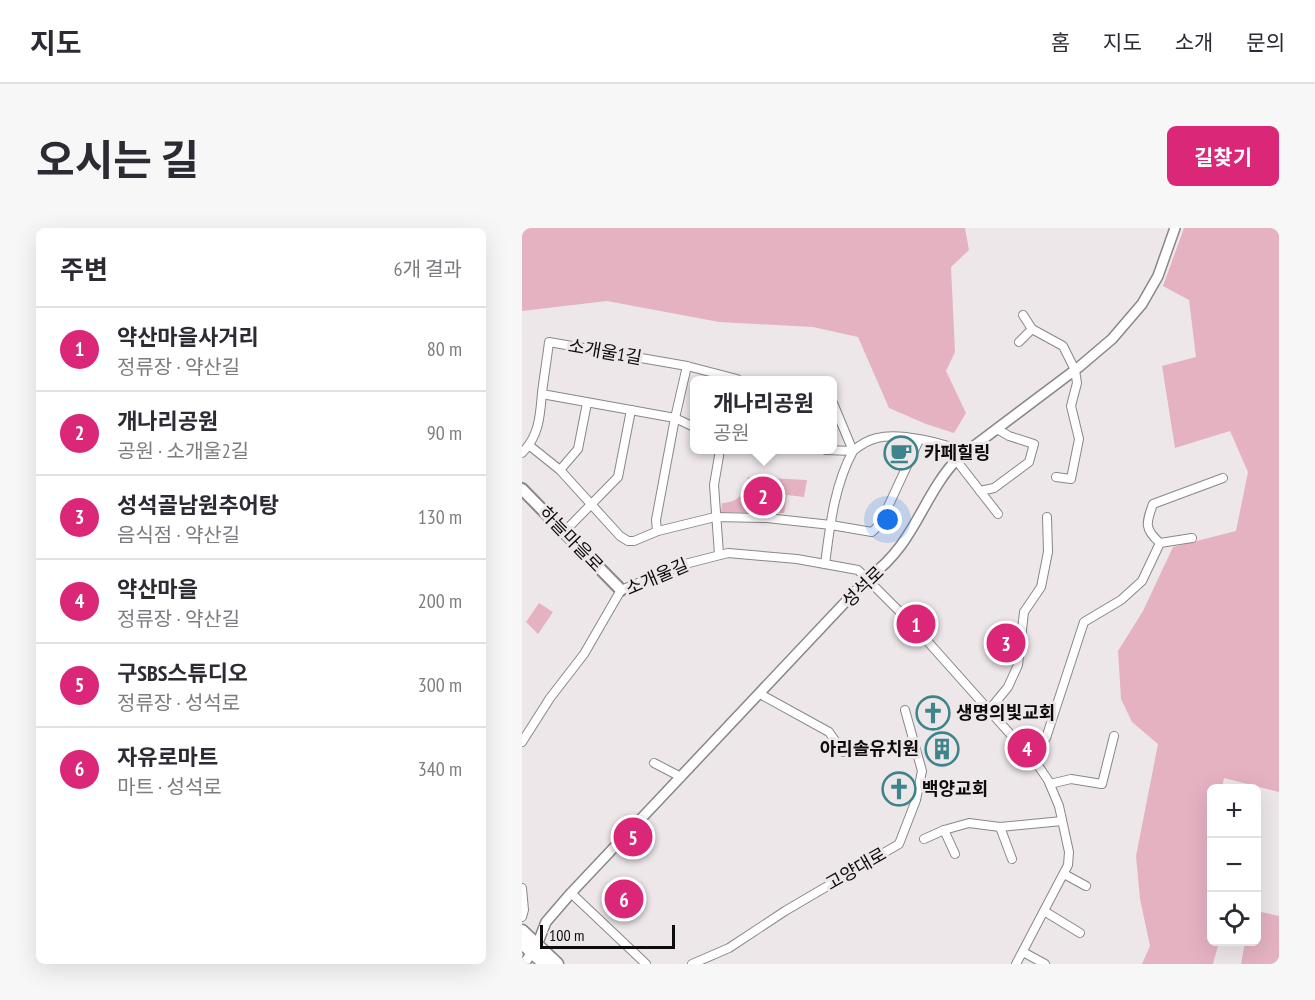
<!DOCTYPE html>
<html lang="ko">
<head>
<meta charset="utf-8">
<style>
	:root { --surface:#fff; --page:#f7f7f7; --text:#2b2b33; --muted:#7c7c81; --line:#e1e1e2; --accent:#db2777 }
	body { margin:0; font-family:"PT Sans Narrow","Noto Sans KR",sans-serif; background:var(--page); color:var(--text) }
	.controls { position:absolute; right:18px; bottom:18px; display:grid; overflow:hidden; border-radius:9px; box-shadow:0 6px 24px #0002 }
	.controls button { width:54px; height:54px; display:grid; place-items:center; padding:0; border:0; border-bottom:2px solid var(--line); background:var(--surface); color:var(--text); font:30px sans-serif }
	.scale { position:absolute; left:18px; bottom:15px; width:135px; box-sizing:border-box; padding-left:6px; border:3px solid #0d0b0c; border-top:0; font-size:16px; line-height:21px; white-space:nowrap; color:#0d0b0c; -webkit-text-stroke:4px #ede7e9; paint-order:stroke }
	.you { position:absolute; left:366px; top:292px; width:21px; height:21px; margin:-15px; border:4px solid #fff; border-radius:50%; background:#1a73e8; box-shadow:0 0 0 9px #1a73e833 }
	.badge { display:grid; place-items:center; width:39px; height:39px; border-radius:50%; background:var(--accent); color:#fff; font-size:20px; font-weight:700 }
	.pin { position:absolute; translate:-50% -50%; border:3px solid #fff; box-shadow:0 2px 6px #0006 }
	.popup { position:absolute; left:168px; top:148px; width:147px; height:78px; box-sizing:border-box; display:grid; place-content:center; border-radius:9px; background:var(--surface); filter:drop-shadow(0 2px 4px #0005); font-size:20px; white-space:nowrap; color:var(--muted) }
	.popup b { font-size:22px; color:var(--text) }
	.popup::after { content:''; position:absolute; left:50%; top:100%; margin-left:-12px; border:12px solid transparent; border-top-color:var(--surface) }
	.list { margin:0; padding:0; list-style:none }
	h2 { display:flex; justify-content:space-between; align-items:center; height:78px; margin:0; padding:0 24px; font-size:26px }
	h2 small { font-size:20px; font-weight:400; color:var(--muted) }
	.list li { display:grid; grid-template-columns:39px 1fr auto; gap:18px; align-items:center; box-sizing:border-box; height:84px; padding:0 24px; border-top:2px solid var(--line) }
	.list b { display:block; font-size:22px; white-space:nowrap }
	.list p { margin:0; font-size:20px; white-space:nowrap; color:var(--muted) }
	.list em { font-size:20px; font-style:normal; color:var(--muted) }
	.icon { flex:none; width:33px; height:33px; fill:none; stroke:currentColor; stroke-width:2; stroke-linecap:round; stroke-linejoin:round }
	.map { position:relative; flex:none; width:757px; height:736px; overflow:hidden; border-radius:9px }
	header { display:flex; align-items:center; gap:36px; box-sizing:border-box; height:84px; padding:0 30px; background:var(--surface); border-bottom:2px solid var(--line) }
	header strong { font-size:28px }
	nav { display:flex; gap:33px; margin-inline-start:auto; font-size:21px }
	.intro { display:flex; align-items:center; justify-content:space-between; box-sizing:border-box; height:144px; padding:0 36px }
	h1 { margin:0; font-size:42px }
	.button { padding:15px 27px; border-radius:9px; background:var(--accent); color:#fff; font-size:21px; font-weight:700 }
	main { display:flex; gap:36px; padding:0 36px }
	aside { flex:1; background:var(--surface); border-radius:9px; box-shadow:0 6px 24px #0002 }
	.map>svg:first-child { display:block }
</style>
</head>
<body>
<header>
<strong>지도</strong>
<nav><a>홈</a><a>지도</a><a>소개</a><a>문의</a></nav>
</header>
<div class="intro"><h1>오시는 길</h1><a class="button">길찾기</a></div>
<main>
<aside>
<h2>주변<small>6개 결과</small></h2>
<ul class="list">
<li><span class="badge">1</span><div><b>약산마을사거리</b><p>정류장 · 약산길</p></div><em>80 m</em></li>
<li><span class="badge">2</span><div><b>개나리공원</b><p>공원 · 소개울2길</p></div><em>90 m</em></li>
<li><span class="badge">3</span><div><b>성석골남원추어탕</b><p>음식점 · 약산길</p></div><em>130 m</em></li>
<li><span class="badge">4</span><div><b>약산마을</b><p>정류장 · 약산길</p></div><em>200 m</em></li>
<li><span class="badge">5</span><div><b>구SBS스튜디오</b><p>정류장 · 성석로</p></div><em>300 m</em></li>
<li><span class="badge">6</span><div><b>자유로마트</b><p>마트 · 성석로</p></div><em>340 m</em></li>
</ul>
</aside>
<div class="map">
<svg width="757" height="736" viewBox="0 0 757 736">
	<rect width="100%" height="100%" fill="#ede7e9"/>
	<g fill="#e5b2c2">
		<path d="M0,0H443L447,22L429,39L433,124L424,143L444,185L432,205L404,196L367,180L336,109L291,99L197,94L85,73L0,83Z"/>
		<path d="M662,0H757V564L702,550L700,560H690V714H697L691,736H620L628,718L618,671L614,628L636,516L610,494L599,471L596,423L621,383L651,319L714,303L726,244L708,203L653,220L640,138L674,129L667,72L641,58Z"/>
		<path d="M226,249L285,252L282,269L265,267L262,285L199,284L200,275C219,274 221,265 226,249Z"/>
		<path d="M17,375L31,384L16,406L4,394Z"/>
		<path d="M735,683L757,688V736H719L723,714H734Z"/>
	</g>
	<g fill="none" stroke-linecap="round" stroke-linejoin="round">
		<g stroke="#8b8687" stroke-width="10">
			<g id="minor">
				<path d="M501,87L510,101L541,118L553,142L555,155L549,178L557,211L549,251L534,249"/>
				<path d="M497,114L510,101"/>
				<path d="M20,166L153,190L172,199"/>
				<path d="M8,218L38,242L98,308L106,313H112L136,303L193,289L245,290L309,297L350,304L358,296L397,212"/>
				<path d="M304,222L331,223C338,217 346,212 355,210C377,204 423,215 443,225"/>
				<path d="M0,225C17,208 18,189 20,165C22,148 25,131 27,114L165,138L215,151V152"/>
				<path d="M434,232L476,286"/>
				<path d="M38,242L56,221L65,175"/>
				<path d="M458,263L472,260L507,234L512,216L487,208L475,201"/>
				<path d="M135,303L134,292L153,190L165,138"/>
				<path d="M42,304L96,249L109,182"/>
				<path d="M670,310L638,315C622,301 624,295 631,276L701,250"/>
				<path d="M197,326L192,257L198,222"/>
				<path d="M303,336C308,298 312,258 331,223L311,175"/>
				<path d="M238,466L307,504L321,524"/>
				<path d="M468,481L486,459L496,437L502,384L519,359L526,324L525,289"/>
				<path d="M0,514L28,470L62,426L99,362L163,336L206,325L275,331L336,342L391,397L515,536L526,552L537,578L547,624L546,637L494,736"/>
				<path d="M508,528L524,510L562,394L599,372L620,353L638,315"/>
				<path d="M132,535L159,549"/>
				<path d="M528,556L549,551L580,556L592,508"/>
				<path d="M478,599L490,631"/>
				<path d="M422,602L433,626"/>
				<path d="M402,611L422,602L447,595L478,599L540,593"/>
				<path d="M542,646L564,658"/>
				<path d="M0,660L2,682L0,689"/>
				<path d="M49,665L124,736"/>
				<path d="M522,683L558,705"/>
				<path d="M501,724L523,736"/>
				<path d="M170,736L207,720L263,683L377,616L394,572L400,543L383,482"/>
			</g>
		</g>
		<g stroke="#8b8687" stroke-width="12">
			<path id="tertiary" d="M2,736L15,717L24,694L49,665L346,350C394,316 399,269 436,230L557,139L590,111L620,76L636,48L653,0"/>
		</g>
		<g stroke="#8b8687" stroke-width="14">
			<path id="secondary" d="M0,261L99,362"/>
		</g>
		<g stroke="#8b8687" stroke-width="15">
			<g id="primary">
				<path d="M0,703L35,736"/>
				<path d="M0,715L23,736"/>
			</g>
		</g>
		<use href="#minor" stroke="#fff" stroke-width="8"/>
		<use href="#tertiary" stroke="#fff" stroke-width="9"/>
		<use href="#secondary" stroke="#fff" stroke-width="10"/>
		<use href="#primary" stroke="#fff" stroke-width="12"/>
	</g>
	<defs>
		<g id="cafe-ring" transform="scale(1.725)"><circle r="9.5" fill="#ede7e9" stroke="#3d858b" stroke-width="1.5"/><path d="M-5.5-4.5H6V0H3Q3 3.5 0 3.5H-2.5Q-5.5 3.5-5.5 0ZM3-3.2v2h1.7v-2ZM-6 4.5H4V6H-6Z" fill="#3d858b"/></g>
		<g id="church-ring" transform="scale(1.725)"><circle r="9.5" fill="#ede7e9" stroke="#3d858b" stroke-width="1.5"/><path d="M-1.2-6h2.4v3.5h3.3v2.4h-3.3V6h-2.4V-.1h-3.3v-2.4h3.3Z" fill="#3d858b"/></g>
		<g id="building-ring" transform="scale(1.725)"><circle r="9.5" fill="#ede7e9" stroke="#3d858b" stroke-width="1.5"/><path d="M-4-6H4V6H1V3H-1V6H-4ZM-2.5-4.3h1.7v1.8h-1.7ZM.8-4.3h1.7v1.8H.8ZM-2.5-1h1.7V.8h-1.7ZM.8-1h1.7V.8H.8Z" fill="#3d858b"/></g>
	</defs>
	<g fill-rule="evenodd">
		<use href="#cafe-ring" x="379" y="225"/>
		<use href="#church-ring" x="411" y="485"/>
		<use href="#building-ring" x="420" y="521"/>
		<use href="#church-ring" x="377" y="561"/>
	</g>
	<g text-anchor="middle" stroke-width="6" stroke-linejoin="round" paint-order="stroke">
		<g font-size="18" fill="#0d0b0c" stroke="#ede7e9">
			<text transform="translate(83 124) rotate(10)" y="6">소개울1길</text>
			<text transform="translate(49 311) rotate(46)" y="6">하늘마을로</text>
			<text transform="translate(135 349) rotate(-23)" y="6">소개울길</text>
			<text transform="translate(341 359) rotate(-44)" y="6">성석로</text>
			<text transform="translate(334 641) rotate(-30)" y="6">고양대로</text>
		</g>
		<g font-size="18" font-weight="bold" fill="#0d0b0c" stroke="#ede7e9" text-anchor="start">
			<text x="402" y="231">카페힐링</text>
			<text x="434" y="491">생명의빛교회</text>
			<text x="397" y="527" text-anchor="end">아리솔유치원</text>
			<text x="400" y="567">백양교회</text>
		</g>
	</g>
</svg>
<div class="controls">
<button>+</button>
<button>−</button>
<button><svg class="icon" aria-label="locate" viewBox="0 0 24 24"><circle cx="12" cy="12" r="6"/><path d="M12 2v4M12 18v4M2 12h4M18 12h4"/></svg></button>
</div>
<div class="scale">100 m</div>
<div class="you"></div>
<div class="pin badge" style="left:394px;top:396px">1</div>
<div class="pin badge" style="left:241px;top:268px">2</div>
<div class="popup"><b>개나리공원</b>공원</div>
<div class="pin badge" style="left:484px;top:415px">3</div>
<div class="pin badge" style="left:505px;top:520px">4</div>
<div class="pin badge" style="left:111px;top:609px">5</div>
<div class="pin badge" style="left:102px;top:671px">6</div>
</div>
</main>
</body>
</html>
